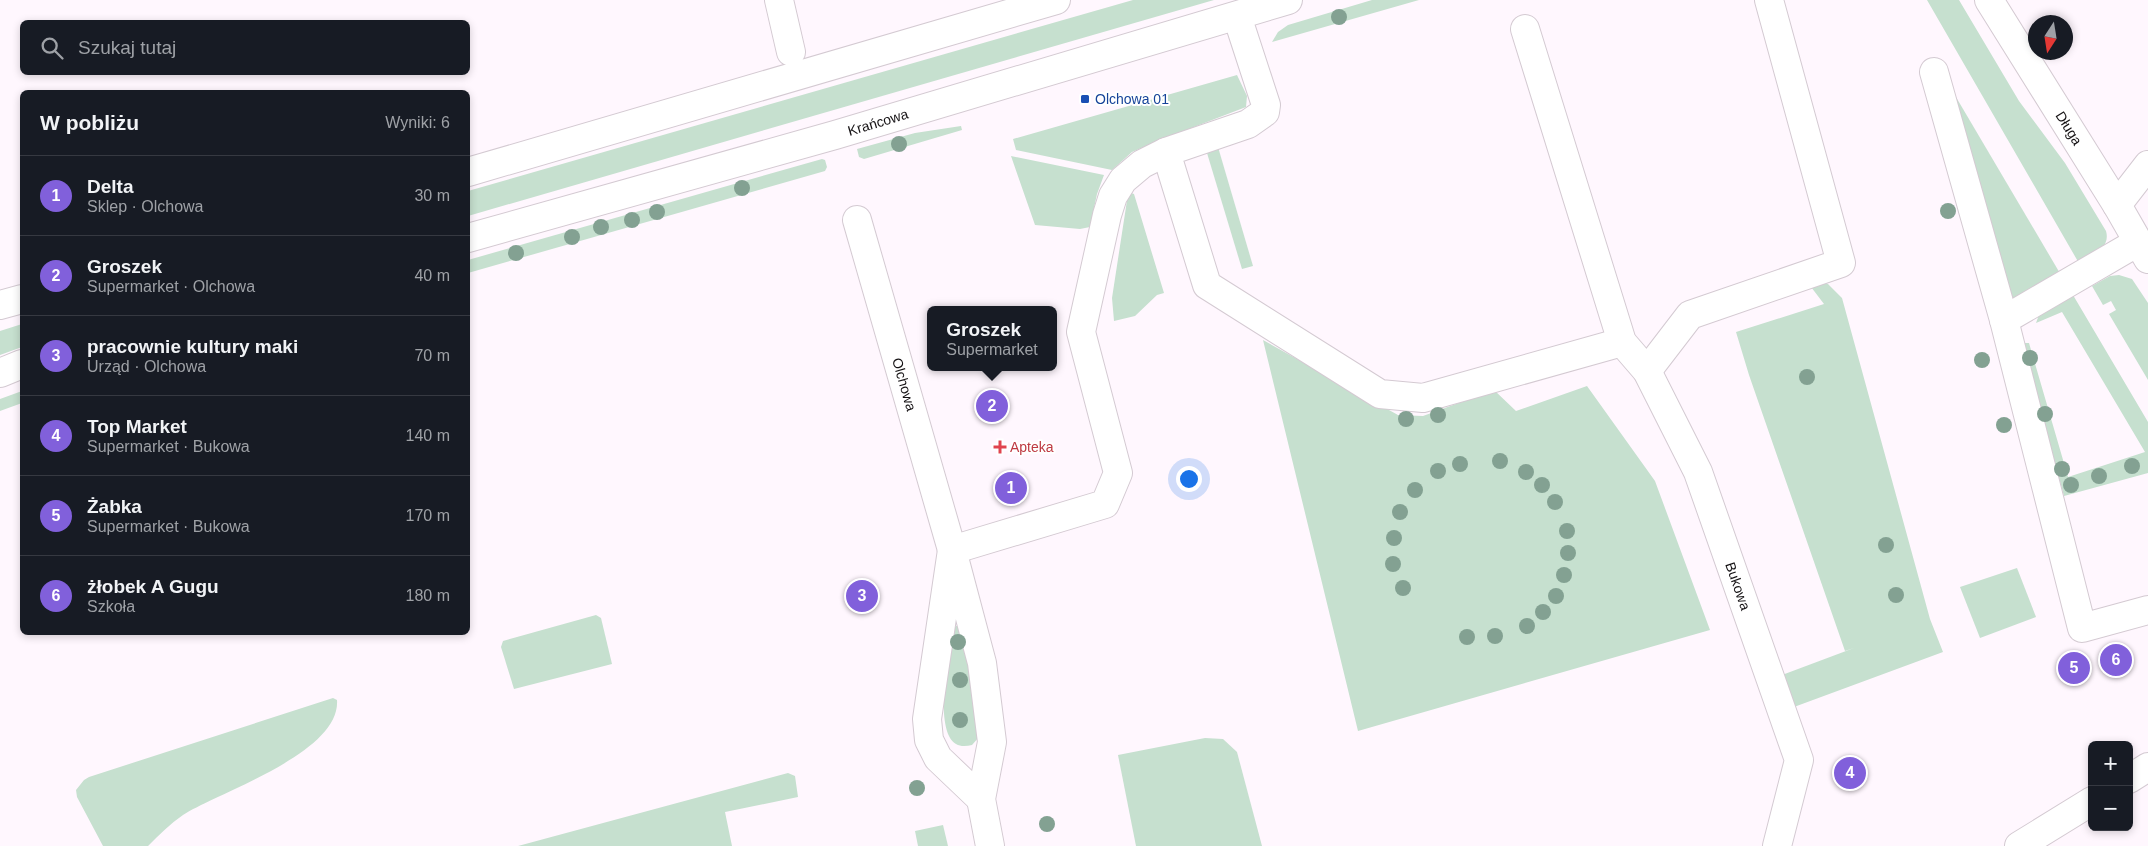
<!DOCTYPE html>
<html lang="pl">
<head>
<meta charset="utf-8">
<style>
	:root { --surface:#171b24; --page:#20242c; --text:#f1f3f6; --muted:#9ea1a6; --line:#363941; --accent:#8160db }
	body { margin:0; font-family:Helvetica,sans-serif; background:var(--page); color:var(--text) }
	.controls { position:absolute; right:15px; bottom:15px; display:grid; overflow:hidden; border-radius:8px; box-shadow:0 2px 8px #0003 }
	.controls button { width:45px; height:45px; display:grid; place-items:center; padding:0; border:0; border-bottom:1px solid var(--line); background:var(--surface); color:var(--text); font:25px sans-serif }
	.compass { position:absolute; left:2028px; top:15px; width:45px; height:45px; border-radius:50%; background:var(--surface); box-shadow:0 2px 8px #0003; rotate:192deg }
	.you { position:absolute; left:1188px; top:478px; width:18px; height:18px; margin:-12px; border:4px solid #fff; border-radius:50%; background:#1a73e8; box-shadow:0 0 0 8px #1a73e833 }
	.badge { display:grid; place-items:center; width:32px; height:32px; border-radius:50%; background:var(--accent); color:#fff; font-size:16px; font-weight:700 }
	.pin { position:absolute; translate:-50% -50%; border:2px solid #fff; box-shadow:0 1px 5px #0006 }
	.popup { position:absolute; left:927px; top:306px; width:130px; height:65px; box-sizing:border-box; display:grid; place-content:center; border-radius:8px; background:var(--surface); filter:drop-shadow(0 1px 4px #0005); font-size:16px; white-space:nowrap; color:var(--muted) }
	.popup b { font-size:19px; color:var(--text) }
	.popup::after { content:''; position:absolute; left:50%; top:100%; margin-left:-10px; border:10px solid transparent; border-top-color:var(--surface) }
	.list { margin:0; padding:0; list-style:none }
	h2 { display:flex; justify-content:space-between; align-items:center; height:65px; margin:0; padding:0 20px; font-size:21px }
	h2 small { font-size:16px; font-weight:400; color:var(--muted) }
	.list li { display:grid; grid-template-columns:32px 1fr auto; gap:15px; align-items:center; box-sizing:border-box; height:80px; padding:0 20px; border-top:1px solid var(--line) }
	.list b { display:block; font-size:19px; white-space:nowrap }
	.list p { margin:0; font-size:16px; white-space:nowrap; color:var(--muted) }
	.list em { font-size:16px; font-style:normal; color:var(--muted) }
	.icon { flex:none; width:28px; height:28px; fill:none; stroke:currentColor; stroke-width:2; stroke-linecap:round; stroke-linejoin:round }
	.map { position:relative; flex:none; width:2148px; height:846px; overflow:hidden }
	.search { position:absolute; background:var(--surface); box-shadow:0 2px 8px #0003; left:20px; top:20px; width:450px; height:55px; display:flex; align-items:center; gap:12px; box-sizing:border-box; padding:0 18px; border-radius:8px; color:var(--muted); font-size:19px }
	.panel { position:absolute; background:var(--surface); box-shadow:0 2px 8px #0003; left:20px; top:90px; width:450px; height:545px; border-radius:8px }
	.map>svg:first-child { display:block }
</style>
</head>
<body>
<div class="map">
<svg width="2148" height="846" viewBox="0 0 2148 846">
	<rect width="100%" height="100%" fill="#fff7fe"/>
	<g fill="#c6e0cf">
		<path d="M1133,0H1214L468,216V191Z"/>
		<path d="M1372,0H1419L1272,42L1278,32L1288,25Z"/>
		<path d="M1927,0H1959L2019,101L2065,163L2106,231C2111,248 2092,256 2080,265Z"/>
		<path d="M1237,75L1247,96L1246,107L1160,140L1132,152L1112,170L1016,150L1013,139Z"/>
		<path d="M1953,92L2061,275L2009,304Z"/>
		<path d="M961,126L962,130L864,159L859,157L857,149L915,133Z"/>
		<path d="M1218,147L1253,266L1242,269L1207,153Z"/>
		<path d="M1011,156L1104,175L1097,194L1090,227L1080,229L1035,225Z"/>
		<path d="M822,159L825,160L827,167L825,171L468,273V260Z"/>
		<path d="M1131,193L1134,194L1164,293L1157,295L1135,316L1114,321L1112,298L1128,194Z"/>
		<path d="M2119,275L2132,279L2148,303V380L2109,314L2116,310L2111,301L2103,305L2092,286L2110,276Z"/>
		<path d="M1821,282L1828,284L1842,298L1930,619L1943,652L1794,707L1782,675L1854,648L1845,651L1749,375L1736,332L1824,304L1808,283Z"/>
		<path d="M2073,295L2148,422V473L2064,496L2023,349L2024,343H2029L2068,477L2145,452L2062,312L2036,323L2040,312Z"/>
		<path d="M22,324V347L0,355V331Z"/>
		<path d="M1263,340L1398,415L1423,416L1494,390L1516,411L1587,386L1655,481L1710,630L1358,731Z"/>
		<path d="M22,391V403L0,411V399Z"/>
		<path d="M2017,568L2036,617L1980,638L1960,587Z"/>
		<path d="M596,615L601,618L612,664L514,689L501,647L503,641Z"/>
		<path d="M956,626H961L965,629L979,737L972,745C967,746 961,747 956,744C934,731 948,654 950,632Z"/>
		<path d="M333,698L337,700C341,753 219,792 183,815C170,824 159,835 148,846H103L77,797L76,790L84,780L89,777Z"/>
		<path d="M1205,738L1223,739L1237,752L1262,846H1136L1118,755Z"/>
		<path d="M788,773L795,776L798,797L725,812L732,846H518Z"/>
		<path d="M943,825L948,846H918L915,831Z"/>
	</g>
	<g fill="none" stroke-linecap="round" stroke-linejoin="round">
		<g stroke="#d4cad2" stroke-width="30">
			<g id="minor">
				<path d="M779,0L791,52"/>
				<path id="s1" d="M1989,0L2117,205L2148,259"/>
				<path d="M1237,16L1266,105L1265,112L1248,124L1166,152L1207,285L1380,394L1423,398L1622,342"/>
				<path id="s2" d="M1525,29L1622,342L1647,371L1698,472L1799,760L1777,846"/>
				<path d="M1934,72L2004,320L2082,628L2148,610"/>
				<path d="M2117,205L2148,165"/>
				<path id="s3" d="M857,220L952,550L982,663L992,742L981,799L990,846"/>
				<path d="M2004,320L2138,242"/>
				<path d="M1647,371L1690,315L1841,263L1769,0"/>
				<path d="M2129,779L2148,767"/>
				<path d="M981,799L938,758L929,740L927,719L952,550L1105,504L1118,473L1081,332L1107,215L1113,196L1123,180L1142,164L1166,152"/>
				<path d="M2019,846L2092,801"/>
			</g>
		</g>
		<g stroke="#d4cad2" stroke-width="30">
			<g id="major">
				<path d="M468,172L1056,0"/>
				<path id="s4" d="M468,238L835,135L1288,0"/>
				<path d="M0,305L22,299"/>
				<path d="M0,373L22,364"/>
			</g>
		</g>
		<use href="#minor" stroke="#fff" stroke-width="28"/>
		<use href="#major" stroke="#fff" stroke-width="28"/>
	</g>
	<g fill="#83a192">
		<circle cx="1339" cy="17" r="8"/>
		<circle cx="899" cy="144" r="8"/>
		<circle cx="742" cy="188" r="8"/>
		<circle cx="1948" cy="211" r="8"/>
		<circle cx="657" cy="212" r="8"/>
		<circle cx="632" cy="220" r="8"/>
		<circle cx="601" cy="227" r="8"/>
		<circle cx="572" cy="237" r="8"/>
		<circle cx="516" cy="253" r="8"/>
		<circle cx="2030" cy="358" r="8"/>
		<circle cx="1982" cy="360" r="8"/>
		<circle cx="1807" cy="377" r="8"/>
		<circle cx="2045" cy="414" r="8"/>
		<circle cx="1438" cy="415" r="8"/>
		<circle cx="1406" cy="419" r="8"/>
		<circle cx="2004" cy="425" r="8"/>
		<circle cx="1500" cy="461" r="8"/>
		<circle cx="1460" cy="464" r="8"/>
		<circle cx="2132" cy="466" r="8"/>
		<circle cx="2062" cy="469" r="8"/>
		<circle cx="1438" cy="471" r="8"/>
		<circle cx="1526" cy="472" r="8"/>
		<circle cx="2099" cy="476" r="8"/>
		<circle cx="1542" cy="485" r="8"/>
		<circle cx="2071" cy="485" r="8"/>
		<circle cx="1415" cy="490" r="8"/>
		<circle cx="1555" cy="502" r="8"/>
		<circle cx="1400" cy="512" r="8"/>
		<circle cx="1567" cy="531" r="8"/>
		<circle cx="1394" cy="538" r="8"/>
		<circle cx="1886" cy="545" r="8"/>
		<circle cx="1568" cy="553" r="8"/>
		<circle cx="1393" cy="564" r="8"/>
		<circle cx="1564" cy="575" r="8"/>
		<circle cx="1403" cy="588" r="8"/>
		<circle cx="1896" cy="595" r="8"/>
		<circle cx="1556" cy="596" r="8"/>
		<circle cx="1543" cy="612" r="8"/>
		<circle cx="1527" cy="626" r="8"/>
		<circle cx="1495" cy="636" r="8"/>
		<circle cx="1467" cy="637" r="8"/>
		<circle cx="958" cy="642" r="8"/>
		<circle cx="960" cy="680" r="8"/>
		<circle cx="960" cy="720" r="8"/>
		<circle cx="917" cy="788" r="8"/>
		<circle cx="1047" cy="824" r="8"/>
	</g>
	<rect fill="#1a4fb4" stroke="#fff" stroke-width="2" x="1080" y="94" width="10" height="10" rx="2.5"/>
	<path fill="#e0444e" stroke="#fff" stroke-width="2" d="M997.5 439.5h5v5h5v5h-5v5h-5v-5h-5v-5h5z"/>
	<g text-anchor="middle" stroke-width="4" stroke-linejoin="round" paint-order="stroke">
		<g font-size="14" fill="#164399" stroke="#fff" text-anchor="start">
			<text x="1095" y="104">Olchowa 01</text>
		</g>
		<g font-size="14" fill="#141113" stroke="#fff">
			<text dy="5" stroke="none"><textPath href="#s4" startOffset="426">Krańcowa</textPath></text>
			<text dy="5" stroke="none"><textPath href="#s1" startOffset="151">Długa</textPath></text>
			<text dy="5" stroke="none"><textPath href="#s3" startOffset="171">Olchowa</textPath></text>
			<text dy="5" stroke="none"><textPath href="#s2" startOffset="600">Bukowa</textPath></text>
		</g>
		<g font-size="14" fill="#be3a42" stroke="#fff" text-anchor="start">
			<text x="1010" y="452">Apteka</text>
		</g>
	</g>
</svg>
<div class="controls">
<button>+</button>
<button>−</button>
</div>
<svg class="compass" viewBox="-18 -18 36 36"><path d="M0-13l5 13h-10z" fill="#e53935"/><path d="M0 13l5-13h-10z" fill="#9ea1a6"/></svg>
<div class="you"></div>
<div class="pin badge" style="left:1011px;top:488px">1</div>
<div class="pin badge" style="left:992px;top:406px">2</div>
<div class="popup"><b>Groszek</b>Supermarket</div>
<div class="pin badge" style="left:862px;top:596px">3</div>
<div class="pin badge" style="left:1850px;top:773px">4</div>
<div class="pin badge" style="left:2074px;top:668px">5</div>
<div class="pin badge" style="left:2116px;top:660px">6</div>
<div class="search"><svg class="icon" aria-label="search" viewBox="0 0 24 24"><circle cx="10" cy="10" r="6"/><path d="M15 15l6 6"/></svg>Szukaj tutaj</div>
<section class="panel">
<h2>W pobliżu<small>Wyniki: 6</small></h2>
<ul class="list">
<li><span class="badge">1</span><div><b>Delta</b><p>Sklep · Olchowa</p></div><em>30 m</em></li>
<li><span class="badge">2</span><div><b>Groszek</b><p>Supermarket · Olchowa</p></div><em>40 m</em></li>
<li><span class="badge">3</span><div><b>pracownie kultury maki</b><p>Urząd · Olchowa</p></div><em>70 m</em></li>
<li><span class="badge">4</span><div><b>Top Market</b><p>Supermarket · Bukowa</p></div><em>140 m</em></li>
<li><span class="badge">5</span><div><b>Żabka</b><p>Supermarket · Bukowa</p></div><em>170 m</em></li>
<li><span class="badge">6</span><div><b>żłobek A Gugu</b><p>Szkoła</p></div><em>180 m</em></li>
</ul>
</section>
</div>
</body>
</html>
